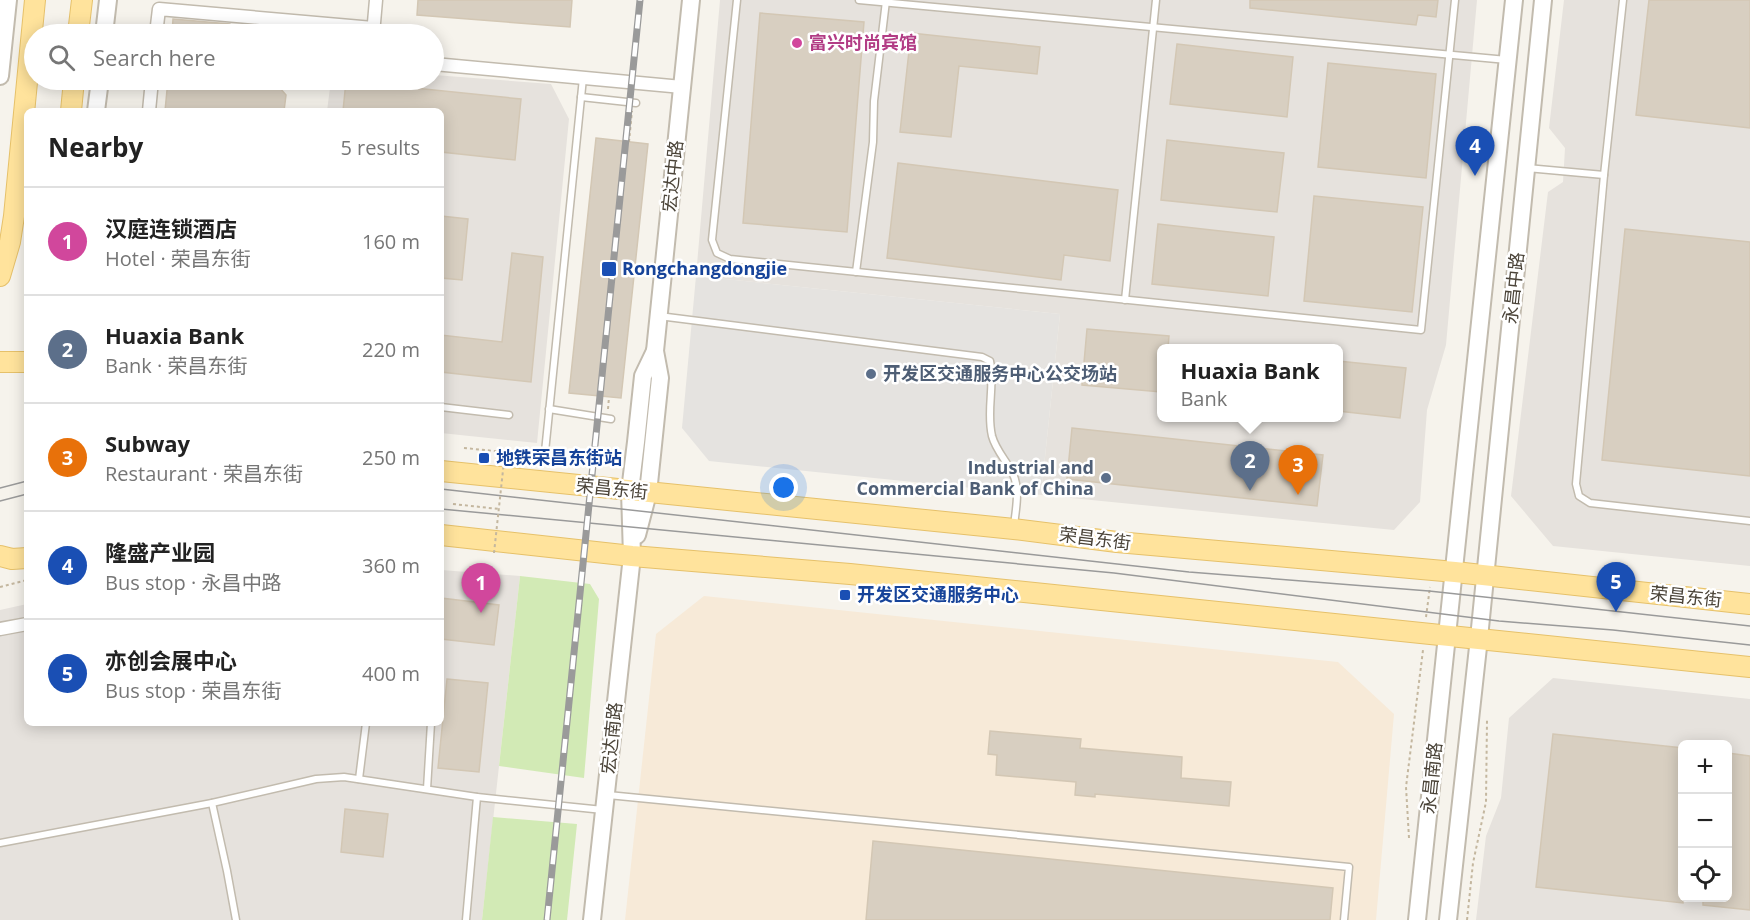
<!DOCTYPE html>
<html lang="en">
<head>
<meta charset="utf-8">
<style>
	:root { --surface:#fff; --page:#f2f2f2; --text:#222; --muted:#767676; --line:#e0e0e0; --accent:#0b8043 }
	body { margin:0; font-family:"Open Sans","Noto Sans SC",sans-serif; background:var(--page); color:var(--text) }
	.controls { position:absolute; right:18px; bottom:18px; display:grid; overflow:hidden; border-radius:9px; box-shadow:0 3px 15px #0003 }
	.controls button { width:54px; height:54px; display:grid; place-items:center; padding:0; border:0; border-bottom:2px solid var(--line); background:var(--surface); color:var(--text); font:30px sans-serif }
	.you { position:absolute; left:784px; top:488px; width:21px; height:21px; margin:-15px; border:4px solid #fff; border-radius:50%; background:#1a73e8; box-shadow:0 0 0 9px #1a73e833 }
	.badge { display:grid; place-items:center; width:39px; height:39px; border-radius:50%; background:var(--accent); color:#fff; font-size:20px; font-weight:700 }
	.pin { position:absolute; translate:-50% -50px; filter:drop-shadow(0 2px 3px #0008) }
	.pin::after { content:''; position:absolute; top:32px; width:21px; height:18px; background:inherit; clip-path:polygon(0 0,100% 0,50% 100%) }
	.popup { position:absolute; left:1157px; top:344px; width:186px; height:78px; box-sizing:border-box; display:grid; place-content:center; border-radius:9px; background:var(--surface); filter:drop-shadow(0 2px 4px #0005); font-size:20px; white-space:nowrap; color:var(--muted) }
	.popup b { font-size:22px; color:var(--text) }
	.popup::after { content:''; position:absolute; left:50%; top:100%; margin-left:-12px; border:12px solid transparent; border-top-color:var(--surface) }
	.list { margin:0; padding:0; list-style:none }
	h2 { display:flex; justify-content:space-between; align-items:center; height:78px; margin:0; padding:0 24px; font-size:26px }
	h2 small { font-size:20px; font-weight:400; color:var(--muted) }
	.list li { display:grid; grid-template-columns:39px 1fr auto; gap:18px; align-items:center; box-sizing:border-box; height:108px; padding:0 24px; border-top:2px solid var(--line) }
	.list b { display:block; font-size:22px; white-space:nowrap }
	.list p { margin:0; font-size:20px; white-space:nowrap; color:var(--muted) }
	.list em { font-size:20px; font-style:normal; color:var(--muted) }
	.icon { flex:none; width:33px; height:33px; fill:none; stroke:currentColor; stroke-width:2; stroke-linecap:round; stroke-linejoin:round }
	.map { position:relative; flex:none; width:1750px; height:920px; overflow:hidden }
	.search { position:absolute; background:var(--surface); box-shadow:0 3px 15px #0003; left:24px; top:24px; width:420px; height:66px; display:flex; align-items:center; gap:15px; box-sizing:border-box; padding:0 21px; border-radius:33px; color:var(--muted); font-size:22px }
	.panel { position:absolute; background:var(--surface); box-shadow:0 3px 15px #0003; left:24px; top:108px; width:420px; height:618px; border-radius:9px }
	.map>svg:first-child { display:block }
</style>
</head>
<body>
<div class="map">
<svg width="1750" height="920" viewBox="0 0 1750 920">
	<rect width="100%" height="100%" fill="#f6f3ec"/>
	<path fill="#f7ead8" d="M704,596L1338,662L1394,714L1376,920H625L656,634Z"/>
	<g fill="#e6e2dd" fill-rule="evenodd">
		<path d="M720,0H1477L1446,345L1427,410L1420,502L1394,530L1041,495L1060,314L696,276ZM1162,348H1338V418H1162Z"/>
		<path d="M1564,0H1750V566L1553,546L1511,496L1548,192L1563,182L1565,148L1549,128Z"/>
		<path d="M434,75L551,84L569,119L537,443L441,433V111H327L331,80H434Z"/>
		<path d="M441,570L520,576L482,920H0V610L27,604V723H441Z"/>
		<path d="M1553,678L1750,699V920H1476L1486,836L1501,798L1509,718ZM1682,744H1728V898H1682Z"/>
	</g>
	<g fill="#d2eab5">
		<path d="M520,576L590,584L599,599L584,778L499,766Z"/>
		<path d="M493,817L577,824L567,920H482Z"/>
	</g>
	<path fill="#e5e3e0" d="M696,276L1060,314L1041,495L709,461L682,428Z"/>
	<g fill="#d8cfc1" stroke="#d3c7b4" stroke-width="1.5">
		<path d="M418,0H572L570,27L417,15Z"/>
		<path d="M1250,0H1438L1436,17L1418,15L1416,25L1250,8Z"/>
		<path d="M1649,0H1750V128L1636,115Z"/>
		<path d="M760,13L864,22L847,232L743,223Z"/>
		<path d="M173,19L230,24L238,34H172Z"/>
		<path d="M911,33L1040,47L1037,74L959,66L951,137L900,132Z"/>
		<path d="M1177,44L1293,57L1287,117L1170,104Z"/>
		<path d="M1328,63L1436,74L1426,178L1318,167Z"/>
		<path d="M168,80H273L286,95L284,111H165Z"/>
		<path d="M346,81L521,99L515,160L441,152V111H343Z"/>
		<path d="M596,138L648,144L621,398L569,393Z"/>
		<path d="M1167,140L1284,153L1277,212L1161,200Z"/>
		<path d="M898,163L1118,190L1110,261L1064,255L1061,280L887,258Z"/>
		<path d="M1314,196L1423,207L1412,312L1304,301Z"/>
		<path d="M441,216L468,219L462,280L441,278Z"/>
		<path d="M1158,224L1274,237L1268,296L1152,284Z"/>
		<path d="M1625,229L1750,242V476L1602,460Z"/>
		<path d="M512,253L543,257L531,382L441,372V335L502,342Z"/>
		<path d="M1087,329L1169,336L1168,348H1161V392L1082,385Z"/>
		<path d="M1338,361L1406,368L1400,418L1338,411Z"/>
		<path d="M1072,428L1323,455L1317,506L1067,479Z"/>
		<path d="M441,598L499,605L494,645L441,639Z"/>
		<path d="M447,679L488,683L479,772L438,768Z"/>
		<path d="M990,731L1081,739L1080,748L1182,757L1181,778L1231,782L1229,806L1095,794V797L1075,795L1076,782L996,775L997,755L988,754Z"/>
		<path d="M1553,734L1683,748V903L1536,887Z"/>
		<path d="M1728,753L1750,756V910L1703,905V897H1728Z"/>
		<path d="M345,809L388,814L383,857L341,852Z"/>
		<path d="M873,841L1333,888L1330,920H866Z"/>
	</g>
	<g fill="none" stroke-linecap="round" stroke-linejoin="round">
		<g stroke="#c2bbae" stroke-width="9">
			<g id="service">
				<path d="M737,0L712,240L717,253L730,259L1421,330L1455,0"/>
				<path d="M859,0L1507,60"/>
				<path d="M1623,0L1604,175L1576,484L1579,496L1590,503L1750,521"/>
				<path d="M581,97L636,103"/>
				<path d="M1527,168L1604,175"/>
				<path d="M856,272L873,142L874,101L886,1"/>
				<path d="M1125,300L1156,0"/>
				<path d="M659,316L982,357L990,361C995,386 986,411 992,436C996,451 1007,461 1013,474C1020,489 1016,509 1014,525"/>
				<path d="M441,407L509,415"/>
				<path d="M549,409L611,419"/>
				<path d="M545,452L583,78"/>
				<path d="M359,779L366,723"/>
				<path d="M427,789L431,723"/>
				<path d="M608,795L1349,867L1344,920"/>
				<path d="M212,803L227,871L236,920"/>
				<path d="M0,843L212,803L316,779L344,777L477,797L603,810"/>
				<path d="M466,920L477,797"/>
			</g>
		</g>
		<g stroke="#c2bbae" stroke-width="15">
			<g id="minor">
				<path d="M156,34L159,9L373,28L377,34"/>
				<path d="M373,34L376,0"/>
				<path d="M434,64L682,87"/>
				<path d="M149,111L152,80"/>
				<path d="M0,629L27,624"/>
			</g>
		</g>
		<g stroke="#c2bbae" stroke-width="20">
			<g id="tertiary">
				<path d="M104,34L108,0"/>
				<path d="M0,76L8,0"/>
				<path d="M96,111L100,80"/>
				<path d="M637,535L648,493L660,378L655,351L691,0"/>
				<path d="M592,920L632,556L630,491L636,442L643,376L655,351"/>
				<path d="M1417,920L1514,0"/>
				<path d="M1448,920L1479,638L1543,0"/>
			</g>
		</g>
		<g stroke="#e6c16a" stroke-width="22">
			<g id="primary">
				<path d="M78,34L82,0"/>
				<path d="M71,111L74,80"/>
				<path d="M0,276L10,242L14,216L35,0"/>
				<path d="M0,362H27"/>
				<path d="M441,471L1014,529L1117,542L1455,572L1750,604"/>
				<path d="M441,535L632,556L850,574L1750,667"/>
				<path d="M0,556L12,559L27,558"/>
			</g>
		</g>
		<g stroke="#c4b79f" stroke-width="2" stroke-dasharray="3 3" stroke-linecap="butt">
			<path d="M629,142L632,111"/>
			<path d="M608,409L609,397"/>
			<path d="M464,448L505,452"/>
			<path d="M453,504L499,509"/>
			<path d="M0,587L27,580"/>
			<path d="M1426,617L1430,587"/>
			<path d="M1409,838L1406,787L1423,650"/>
			<path d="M1467,920L1473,863L1486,802L1487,720"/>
		</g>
		<use href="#service" stroke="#fff" stroke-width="6"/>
		<use href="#minor" stroke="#fff" stroke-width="12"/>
		<use href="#tertiary" stroke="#fff" stroke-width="16"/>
		<use href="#primary" stroke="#ffe39c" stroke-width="20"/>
		<g stroke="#9a9a9a" stroke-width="1.5">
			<path d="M0,488L27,481"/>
			<path d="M441,489L1189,572L1429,591L1750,626"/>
			<path d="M0,501L27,494"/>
			<path d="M441,509L1114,573L1499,621L1613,630L1750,645"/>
		</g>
		<g stroke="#9a9a9a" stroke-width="7">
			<path id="rail" d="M547,920L640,0"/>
		</g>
		<use href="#rail" stroke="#fff" stroke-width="4.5" stroke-dasharray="14" stroke-linecap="butt"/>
		<path stroke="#c4b79f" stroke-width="2" stroke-dasharray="3 3" stroke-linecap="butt" d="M494,553L505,452"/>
	</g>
	<circle fill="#d1479c" stroke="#fff" stroke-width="2" cx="797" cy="43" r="6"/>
	<g fill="#1a4fb4" stroke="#fff" stroke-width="2">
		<rect x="601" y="261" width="16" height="16" rx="3"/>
		<rect x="478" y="452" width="12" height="12" rx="3"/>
		<rect x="839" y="589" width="12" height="12" rx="3"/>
	</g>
	<g fill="#5c6f8a" stroke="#fff" stroke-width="2">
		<circle cx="871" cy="374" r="6"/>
		<circle cx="1106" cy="478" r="6"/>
	</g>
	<g text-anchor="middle" stroke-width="5" stroke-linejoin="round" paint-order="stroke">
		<g font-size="18" font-weight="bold" fill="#b23c85" stroke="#fff" text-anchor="start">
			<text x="809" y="49">富兴时尚宾馆</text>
		</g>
		<g font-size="18" fill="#4b4439" stroke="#fff">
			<text transform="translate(673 176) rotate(-84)" y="6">宏达中路</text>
			<text transform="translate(1514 288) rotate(-84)" y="6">永昌中路</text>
			<text transform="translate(612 489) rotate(6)" y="6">荣昌东街</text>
			<text transform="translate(1095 539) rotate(7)" y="6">荣昌东街</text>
			<text transform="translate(1686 597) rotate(6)" y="6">荣昌东街</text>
			<text transform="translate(612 738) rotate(-84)" y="6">宏达南路</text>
			<text transform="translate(1432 778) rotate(-84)" y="6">永昌南路</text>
		</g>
		<g font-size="18" font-weight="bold" fill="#164399" stroke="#fff" text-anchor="start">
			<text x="622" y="275">Rongchangdongjie</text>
			<text x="496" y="464">地铁荣昌东街站</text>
			<text x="857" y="601">开发区交通服务中心</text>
		</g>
		<g font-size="18" font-weight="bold" fill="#4e5e75" stroke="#fff" text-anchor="start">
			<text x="883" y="380">开发区交通服务中心公交场站</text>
			<text x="1094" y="474" text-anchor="end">Industrial and<tspan x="1094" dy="21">Commercial Bank of China</tspan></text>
		</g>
	</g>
</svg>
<div class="controls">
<button>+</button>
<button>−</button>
<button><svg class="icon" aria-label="locate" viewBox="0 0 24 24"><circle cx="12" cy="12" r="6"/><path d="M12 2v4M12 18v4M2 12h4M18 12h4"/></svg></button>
</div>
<div class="you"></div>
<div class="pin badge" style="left:481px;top:613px;background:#d1479c">1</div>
<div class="pin badge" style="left:1250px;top:491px;background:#5c6f8a">2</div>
<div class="popup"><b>Huaxia Bank</b>Bank</div>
<div class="pin badge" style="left:1298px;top:495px;background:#e8710a">3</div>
<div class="pin badge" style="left:1475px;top:176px;background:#1a4fb4">4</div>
<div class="pin badge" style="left:1616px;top:612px;background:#1a4fb4">5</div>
<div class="search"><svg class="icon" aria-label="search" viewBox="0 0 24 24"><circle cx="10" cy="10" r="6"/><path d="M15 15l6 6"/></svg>Search here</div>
<section class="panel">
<h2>Nearby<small>5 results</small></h2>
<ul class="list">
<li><span class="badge" style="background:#d1479c">1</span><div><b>汉庭连锁酒店</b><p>Hotel · 荣昌东街</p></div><em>160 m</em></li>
<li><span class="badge" style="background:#5c6f8a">2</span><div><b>Huaxia Bank</b><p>Bank · 荣昌东街</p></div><em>220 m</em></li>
<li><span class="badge" style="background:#e8710a">3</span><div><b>Subway</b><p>Restaurant · 荣昌东街</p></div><em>250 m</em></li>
<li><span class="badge" style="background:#1a4fb4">4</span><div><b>隆盛产业园</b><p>Bus stop · 永昌中路</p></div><em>360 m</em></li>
<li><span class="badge" style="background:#1a4fb4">5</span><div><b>亦创会展中心</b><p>Bus stop · 荣昌东街</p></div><em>400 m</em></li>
</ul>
</section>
</div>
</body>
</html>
